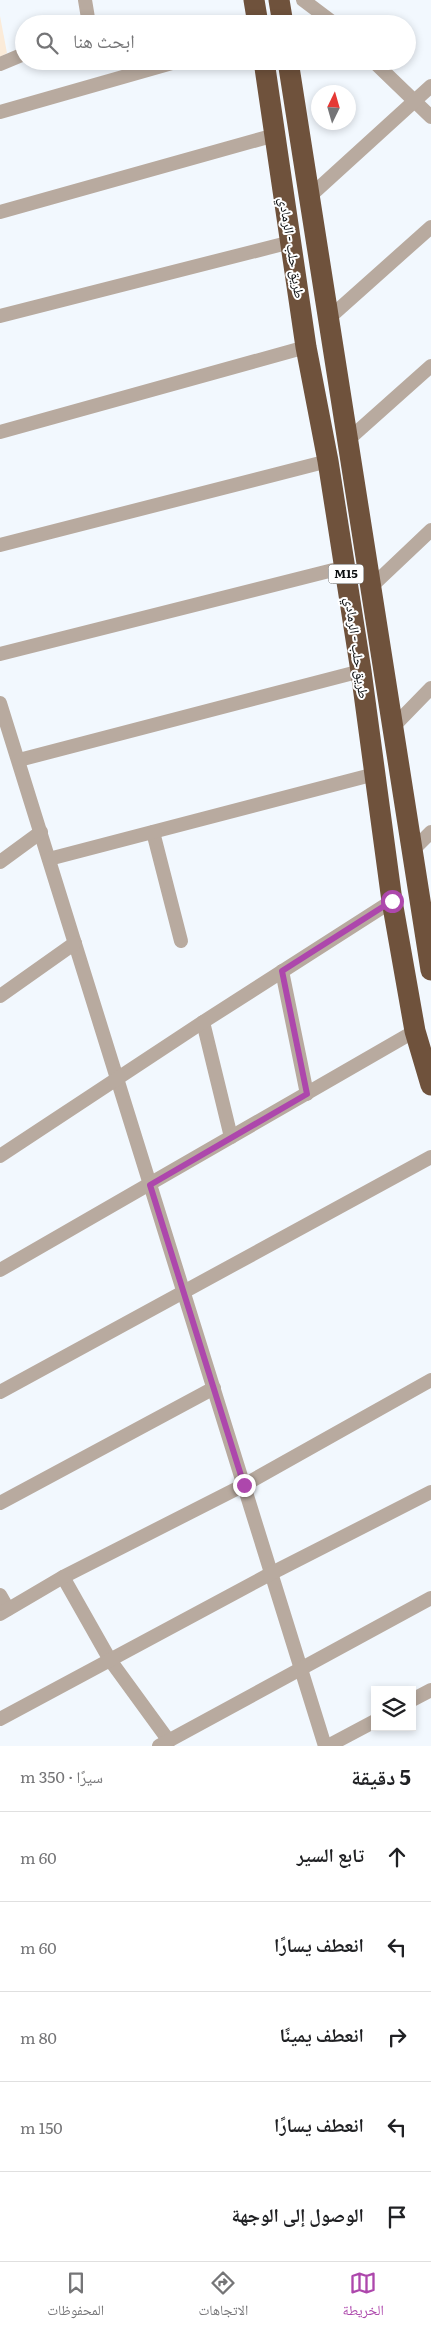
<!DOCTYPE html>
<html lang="ar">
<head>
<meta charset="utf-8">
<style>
	:root { --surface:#fff; --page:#f6f6f6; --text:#202124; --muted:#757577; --line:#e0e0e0; --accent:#ad47ac }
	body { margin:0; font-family:Literata,"Noto Naskh Arabic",serif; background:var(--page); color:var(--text); direction:rtl }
	.controls { position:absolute; right:15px; bottom:15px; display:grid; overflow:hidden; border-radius:0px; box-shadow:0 2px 8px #0003 }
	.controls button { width:45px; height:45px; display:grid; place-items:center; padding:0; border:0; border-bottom:1px solid var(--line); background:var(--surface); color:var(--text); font:25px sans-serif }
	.compass { position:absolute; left:311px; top:85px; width:45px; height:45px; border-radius:50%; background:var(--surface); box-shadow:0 2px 8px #0003; rotate:5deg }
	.stop { position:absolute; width:15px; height:15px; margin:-11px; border:4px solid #ad47ac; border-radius:50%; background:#fff }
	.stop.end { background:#ad47ac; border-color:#fff; box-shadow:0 1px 5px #0008 }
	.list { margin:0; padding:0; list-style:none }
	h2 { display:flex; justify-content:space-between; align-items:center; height:65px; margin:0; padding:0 20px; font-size:21px }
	h2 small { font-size:16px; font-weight:400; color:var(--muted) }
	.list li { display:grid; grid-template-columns:32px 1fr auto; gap:15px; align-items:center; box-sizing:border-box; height:90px; padding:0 20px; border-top:1px solid var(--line) }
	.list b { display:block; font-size:19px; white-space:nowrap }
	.list em { font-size:16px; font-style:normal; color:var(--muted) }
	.icon { flex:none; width:28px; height:28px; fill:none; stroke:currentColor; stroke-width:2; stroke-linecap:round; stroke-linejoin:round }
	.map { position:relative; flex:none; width:431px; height:1746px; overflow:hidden; direction:ltr }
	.search { position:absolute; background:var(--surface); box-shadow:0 2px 8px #0003; left:15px; right:15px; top:15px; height:55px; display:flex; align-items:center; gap:12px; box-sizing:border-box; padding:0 18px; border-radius:28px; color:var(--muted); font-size:19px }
	.sheet { height:515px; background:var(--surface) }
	nav { display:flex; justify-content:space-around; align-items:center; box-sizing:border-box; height:70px; border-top:1px solid var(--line); background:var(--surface); font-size:14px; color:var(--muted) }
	nav a { display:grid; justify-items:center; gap:2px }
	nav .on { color:var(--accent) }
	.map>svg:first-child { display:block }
</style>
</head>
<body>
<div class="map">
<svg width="431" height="1746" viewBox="0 0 431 1746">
	<rect width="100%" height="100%" fill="#f2f8fe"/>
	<path fill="#fbebd9" d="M0,16L7,53L0,57Z"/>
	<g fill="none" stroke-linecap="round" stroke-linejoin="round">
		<g stroke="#b8aa9f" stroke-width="14">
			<path d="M85,0L89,24"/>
			<path d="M303,0L335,24"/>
			<path d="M373,61L431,117"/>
			<path d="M0,64L24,54"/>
			<path d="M0,112L179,61"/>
			<path d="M309,197L431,86"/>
			<path d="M0,212L275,135"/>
			<path d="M0,316L291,242"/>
			<path d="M329,318L431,227"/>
			<path d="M0,432L306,347"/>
			<path d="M349,439L431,366"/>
			<path d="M0,545L328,461"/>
			<path d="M372,586L431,530"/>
			<path d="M0,654L345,567"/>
			<path d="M0,703L325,1746"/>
			<path d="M392,728L431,688"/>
			<path d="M19,760L361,671"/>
			<path d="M153,832L181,941"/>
			<path d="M411,852L431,832"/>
			<path d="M49,859L375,774"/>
			<path d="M0,862L41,832"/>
			<path d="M282,971L307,1094"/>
			<path d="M0,996L75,943"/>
			<path d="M203,1022L231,1137"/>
			<path d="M0,1156L203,1022L392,901"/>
			<path d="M0,1270L415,1031"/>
			<path d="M0,1392L431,1157"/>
			<path d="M0,1503L214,1388"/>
			<path d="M63,1577L110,1660L169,1741"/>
			<path d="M0,1595L8,1609"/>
			<path d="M0,1614L63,1577L244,1485L431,1380"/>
			<path d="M412,1700L431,1690"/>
			<path d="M0,1719L272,1573L431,1492"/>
			<path d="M159,1746L431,1598"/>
			<path d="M328,1746L375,1721"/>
		</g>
		<g stroke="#6f523c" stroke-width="21">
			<path d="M254,0L258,24"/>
			<path d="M279,0L283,24"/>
			<path d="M264,61L306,347L328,461L361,671L392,901L415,1031L431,1085"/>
			<path d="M288,61L431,970"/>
		</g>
	</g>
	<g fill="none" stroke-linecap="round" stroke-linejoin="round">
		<path stroke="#ad47ac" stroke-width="6" d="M244,1485L150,1185L307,1094L282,971L392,901"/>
	</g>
	<g text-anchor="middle" stroke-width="4" stroke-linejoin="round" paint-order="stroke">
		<rect fill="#fff" stroke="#545657" stroke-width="1" x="328.5" y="564.5" width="35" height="19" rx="4"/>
		<g font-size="12" font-weight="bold" fill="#0a0d0f">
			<text x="346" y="578">M15</text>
		</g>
		<g font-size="14" fill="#0a0d0f" stroke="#fff">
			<text transform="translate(292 248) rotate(81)" y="5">طريق حلب - الرمادي</text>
			<text transform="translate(357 648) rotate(82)" y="5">طريق حلب - الرمادي</text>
		</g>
	</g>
</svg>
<div class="controls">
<button><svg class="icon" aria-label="layers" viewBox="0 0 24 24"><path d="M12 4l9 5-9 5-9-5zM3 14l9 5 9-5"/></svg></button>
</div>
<svg class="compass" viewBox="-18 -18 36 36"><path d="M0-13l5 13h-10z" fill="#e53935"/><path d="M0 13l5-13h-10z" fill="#757577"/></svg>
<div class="stop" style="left:392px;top:901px"></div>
<div class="stop end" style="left:244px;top:1485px"></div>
<div class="search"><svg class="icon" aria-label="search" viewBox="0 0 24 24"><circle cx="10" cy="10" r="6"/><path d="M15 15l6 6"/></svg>ابحث هنا</div>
</div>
<section class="sheet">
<h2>5 دقيقة<small>سيرًا · 350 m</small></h2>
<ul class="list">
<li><svg class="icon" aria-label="ahead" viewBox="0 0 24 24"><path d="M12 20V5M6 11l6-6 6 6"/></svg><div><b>تابع السير</b></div><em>60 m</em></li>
<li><svg class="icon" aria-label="left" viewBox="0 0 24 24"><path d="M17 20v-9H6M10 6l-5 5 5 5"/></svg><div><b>انعطف يسارًا</b></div><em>60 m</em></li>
<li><svg class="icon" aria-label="right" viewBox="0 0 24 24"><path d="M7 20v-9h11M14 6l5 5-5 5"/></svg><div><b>انعطف يمينًا</b></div><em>80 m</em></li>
<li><svg class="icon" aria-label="left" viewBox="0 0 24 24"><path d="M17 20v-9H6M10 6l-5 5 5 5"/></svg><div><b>انعطف يسارًا</b></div><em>150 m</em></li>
<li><svg class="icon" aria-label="arrive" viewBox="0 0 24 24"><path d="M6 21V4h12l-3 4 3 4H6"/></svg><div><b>الوصول إلى الوجهة</b></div></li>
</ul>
</section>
<nav>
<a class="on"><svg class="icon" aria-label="map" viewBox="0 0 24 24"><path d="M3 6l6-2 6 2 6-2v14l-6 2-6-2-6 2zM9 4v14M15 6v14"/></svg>الخريطة</a>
<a><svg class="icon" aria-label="directions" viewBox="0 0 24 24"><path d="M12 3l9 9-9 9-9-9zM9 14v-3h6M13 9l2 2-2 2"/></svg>الاتجاهات</a>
<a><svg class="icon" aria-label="saved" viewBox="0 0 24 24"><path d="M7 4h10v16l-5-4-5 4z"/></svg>المحفوظات</a>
</nav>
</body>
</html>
